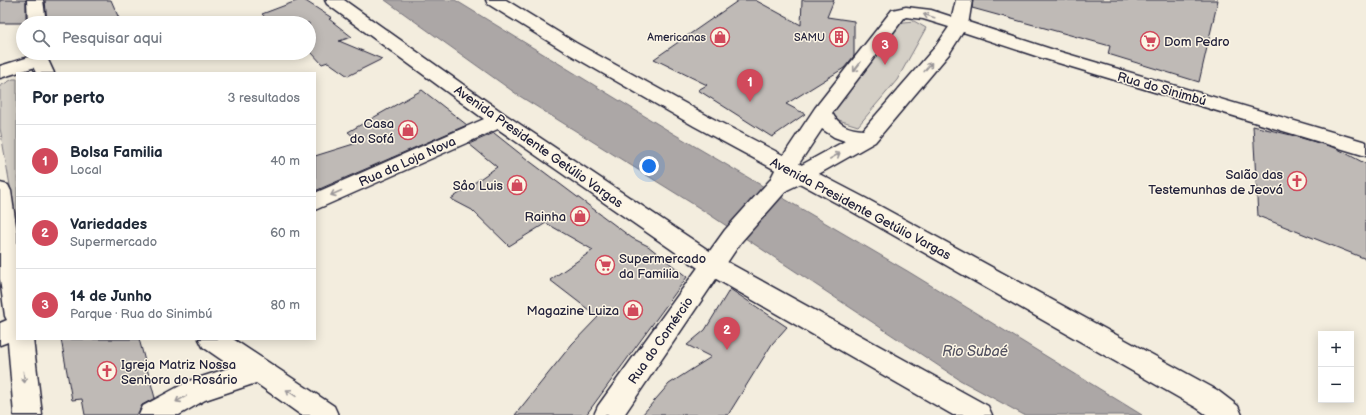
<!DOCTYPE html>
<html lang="pt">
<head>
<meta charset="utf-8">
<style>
	:root { --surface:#fff; --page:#f2f2f3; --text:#1f2937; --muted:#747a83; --line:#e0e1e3; --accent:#d1495b }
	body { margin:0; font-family:"Balsamiq Sans",sans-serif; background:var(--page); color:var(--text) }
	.controls { position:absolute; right:12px; bottom:12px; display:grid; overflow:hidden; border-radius:0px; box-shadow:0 2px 10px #0003 }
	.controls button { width:36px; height:36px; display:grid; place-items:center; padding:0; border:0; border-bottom:1px solid var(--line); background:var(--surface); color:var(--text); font:20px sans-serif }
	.you { position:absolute; left:649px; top:166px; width:14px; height:14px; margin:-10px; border:3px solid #fff; border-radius:50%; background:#1a73e8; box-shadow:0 0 0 6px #1a73e833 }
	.badge { display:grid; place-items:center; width:26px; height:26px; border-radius:50%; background:var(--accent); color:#fff; font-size:13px; font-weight:700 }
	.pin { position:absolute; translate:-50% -33px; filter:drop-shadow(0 1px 2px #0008) }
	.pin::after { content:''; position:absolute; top:21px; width:14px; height:12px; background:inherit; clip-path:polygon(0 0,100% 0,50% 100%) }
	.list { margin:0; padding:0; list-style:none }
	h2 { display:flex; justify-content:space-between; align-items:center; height:52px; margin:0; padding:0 16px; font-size:17px }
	h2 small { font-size:13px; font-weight:400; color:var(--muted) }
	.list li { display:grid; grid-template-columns:26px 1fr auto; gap:12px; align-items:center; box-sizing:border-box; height:72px; padding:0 16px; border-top:1px solid var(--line) }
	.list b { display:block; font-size:15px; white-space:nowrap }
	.list p { margin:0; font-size:13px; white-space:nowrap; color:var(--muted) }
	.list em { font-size:13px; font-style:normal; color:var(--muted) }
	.icon { flex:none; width:22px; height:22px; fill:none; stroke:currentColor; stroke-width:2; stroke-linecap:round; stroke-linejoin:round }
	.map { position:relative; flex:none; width:1366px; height:415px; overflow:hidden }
	.search { position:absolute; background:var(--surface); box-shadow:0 2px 10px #0003; left:16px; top:16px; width:300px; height:44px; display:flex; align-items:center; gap:10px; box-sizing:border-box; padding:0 14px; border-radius:22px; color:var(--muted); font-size:15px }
	.panel { position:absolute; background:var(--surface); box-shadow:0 2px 10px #0003; left:16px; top:72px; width:300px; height:268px; border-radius:0px }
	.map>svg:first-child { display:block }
</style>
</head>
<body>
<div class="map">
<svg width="1366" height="415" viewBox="0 0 1366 415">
	<rect width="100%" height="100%" fill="#f3edde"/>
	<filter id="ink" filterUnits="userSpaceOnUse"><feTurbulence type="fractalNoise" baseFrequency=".025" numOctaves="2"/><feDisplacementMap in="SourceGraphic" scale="8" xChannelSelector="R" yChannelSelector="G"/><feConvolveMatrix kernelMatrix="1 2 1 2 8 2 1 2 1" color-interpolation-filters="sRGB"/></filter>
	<g filter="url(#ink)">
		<g fill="#d4cfc6" stroke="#7b7880">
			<path d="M914,21L926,28L897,80L858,126L829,117L895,23Z"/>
			<path d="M13,79H17V226L0,128V86Z"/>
		</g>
		<path fill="#aca7a6" stroke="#75727b" d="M385,0H455L674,134L909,272L1142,415H1024L960,380L701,209L518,95Z"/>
		<g fill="#bfbab6" stroke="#22223b">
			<rect x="0" y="0" width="26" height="23"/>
			<path d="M45,0H111L121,23H47Z"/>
			<path d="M299,0H304L332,18L329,19L352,37L339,41L382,59L348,76L328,62L322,64L311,52H309V23H270L262,14Z"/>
			<path d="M739,0H755L801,25L802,0H834L827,17L854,21V56L844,68L786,104L805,114L772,137L698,90L707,85L654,59Z"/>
			<path d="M973,0H1218L1199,82L1108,54L1110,46L972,8Z"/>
			<path d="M422,90L467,125L315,191V156L360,142L348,132Z"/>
			<path d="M1253,126L1291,135L1336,148L1366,164V259L1258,216Z"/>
			<path d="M494,133L528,160L632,238L648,246L687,277L586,415H515L572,344L598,317L550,280L593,250L546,223L509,246L472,210L451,199L497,167L469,144Z"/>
			<path d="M730,289L787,327L772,344L728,415H642L669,384L711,357L687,345L705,330Z"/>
			<path d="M61,339H139L155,398L142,405L138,413L135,415H85L82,399L72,400Z"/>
		</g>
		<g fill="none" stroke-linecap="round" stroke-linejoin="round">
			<g stroke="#22223b" stroke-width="3">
				<g id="minor">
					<path d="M325,0H344L506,115L720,258L988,406L992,415H953L704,272L498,129L315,210V193L484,119L327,4Z"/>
					<path d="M486,0H506L576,43L708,116L867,199L1217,390L1238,406L1242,415H1207L1197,408L851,211L694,126L564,51L488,4Z"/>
					<path d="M956,0H972L968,25L965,29L959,30L953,29L950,25Z"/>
					<path d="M39,54L45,56L48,60L45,64L0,78V66Z"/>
					<path d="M0,183L8,185L11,191L17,233V339H33L42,415H14L8,342L0,345V323L7,320L5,316L0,279Z"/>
				</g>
			</g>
			<g stroke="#22223b" stroke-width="3">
				<g id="major">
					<path d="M27,0H43L46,23H28Z"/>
					<path d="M906,7L931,10L1054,50L1366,142V156L1042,58L963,32L949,54L875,142L808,180L787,190L741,242L624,415H594L598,406L725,230L770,180L779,162L815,108L892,10ZM906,17L923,19L949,27L936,46L863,130C850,129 839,126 832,113L904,18ZM822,129L834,137L845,141L796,168Z"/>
					<path d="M29,53H47L48,60L54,73H36L30,60Z"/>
					<path d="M199,339H233L334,406L338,415H301L256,383L205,400L179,415H139L143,406L189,381L232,367L203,347Z"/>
				</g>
			</g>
			<use href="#minor" fill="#fcf5e5" fill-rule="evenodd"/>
			<use href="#major" fill="#fcf5e5" fill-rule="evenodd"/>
		</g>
		<defs><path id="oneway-shaft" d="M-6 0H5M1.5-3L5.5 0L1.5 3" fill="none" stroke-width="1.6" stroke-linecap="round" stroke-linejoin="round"/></defs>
		<g stroke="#9a9698">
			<use href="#oneway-shaft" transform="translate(929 16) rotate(-163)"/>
			<use href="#oneway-shaft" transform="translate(857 67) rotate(127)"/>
			<use href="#oneway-shaft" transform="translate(928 67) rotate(-50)"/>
			<use href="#oneway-shaft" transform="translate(835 156) rotate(-30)"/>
			<use href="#oneway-shaft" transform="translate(336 193) rotate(156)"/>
			<use href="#oneway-shaft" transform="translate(24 377) rotate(84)"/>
			<use href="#oneway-shaft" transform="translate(291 393) rotate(-146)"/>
			<use href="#oneway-shaft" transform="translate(181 399) rotate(151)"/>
		</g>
	</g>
	<defs>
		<g id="shop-ring" transform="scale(1)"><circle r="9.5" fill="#fcf5e5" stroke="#d1495b" stroke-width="1.5"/><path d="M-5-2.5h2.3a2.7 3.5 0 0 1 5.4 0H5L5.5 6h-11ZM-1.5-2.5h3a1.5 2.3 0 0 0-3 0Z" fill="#d1495b"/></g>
		<g id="building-ring" transform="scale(1)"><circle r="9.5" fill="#fcf5e5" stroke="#d1495b" stroke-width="1.5"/><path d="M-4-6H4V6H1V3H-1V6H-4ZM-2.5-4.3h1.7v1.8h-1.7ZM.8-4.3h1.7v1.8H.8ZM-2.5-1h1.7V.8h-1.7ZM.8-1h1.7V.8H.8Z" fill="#d1495b"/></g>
		<g id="supermarket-ring" transform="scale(1)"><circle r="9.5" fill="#fcf5e5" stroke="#d1495b" stroke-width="1.5"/><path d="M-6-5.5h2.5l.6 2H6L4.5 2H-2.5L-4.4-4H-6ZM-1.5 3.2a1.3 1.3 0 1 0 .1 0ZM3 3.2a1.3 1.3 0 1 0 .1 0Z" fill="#d1495b"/></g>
		<g id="church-ring" transform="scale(1)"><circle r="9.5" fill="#fcf5e5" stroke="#d1495b" stroke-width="1.5"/><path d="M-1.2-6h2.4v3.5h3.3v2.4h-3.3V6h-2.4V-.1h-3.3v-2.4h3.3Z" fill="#d1495b"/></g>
	</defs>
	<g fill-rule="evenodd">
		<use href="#shop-ring" x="720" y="37"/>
		<use href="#building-ring" x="839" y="37"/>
		<use href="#supermarket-ring" x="1150" y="41"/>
		<use href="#shop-ring" x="408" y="130"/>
		<use href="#church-ring" x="1297" y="181"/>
		<use href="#shop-ring" x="517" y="185"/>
		<use href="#shop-ring" x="580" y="216"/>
		<use href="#supermarket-ring" x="605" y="265"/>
		<use href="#shop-ring" x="633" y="310"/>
		<use href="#church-ring" x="107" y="371"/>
	</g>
	<g text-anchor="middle" stroke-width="3" stroke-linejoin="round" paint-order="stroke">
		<g font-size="11" fill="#22223b" stroke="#fcf5e5" text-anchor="end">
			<text x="706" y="41">Americanas</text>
			<text x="825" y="41">SAMU</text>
		</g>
		<g font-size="13" fill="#22223b" stroke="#fcf5e5" text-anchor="end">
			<text x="1164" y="46" text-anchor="start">Dom Pedro</text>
			<text x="394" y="128">Casa<tspan x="394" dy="15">do Sofá</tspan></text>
			<text x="1283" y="179">Salão das<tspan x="1283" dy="15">Testemunhas de Jeová</tspan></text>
			<text x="503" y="190">Såo Luis</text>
			<text x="566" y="221">Rainha</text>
			<text x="619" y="263" text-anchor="start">Supermercado<tspan x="619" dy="15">da Familia</tspan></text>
			<text x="619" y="315">Magazine Luiza</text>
			<text x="121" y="369" text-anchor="start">Igreja Matriz Nossa<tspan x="121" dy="15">Senhora do Rosário</tspan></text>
		</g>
		<g font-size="13" fill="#22223b" stroke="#fcf5e5">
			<text transform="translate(1162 88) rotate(16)" y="5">Rua do Sinimbú</text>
			<text transform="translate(539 146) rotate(35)" y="5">Avenida Presidente Getúlio Vargas</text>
			<text transform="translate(407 161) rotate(-24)" y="5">Rua da Loja Nova</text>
			<text transform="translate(861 208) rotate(28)" y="5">Avenida Presidente Getúlio Vargas</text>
			<text transform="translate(660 340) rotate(-55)" y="5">Rua do Comércio</text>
		</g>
		<g font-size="14" font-style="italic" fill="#525160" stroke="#fcf5e5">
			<text x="975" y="356">Rio Subaé</text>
		</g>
	</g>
</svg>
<div class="controls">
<button>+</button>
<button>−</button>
</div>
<div class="you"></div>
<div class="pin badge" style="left:750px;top:102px">1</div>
<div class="pin badge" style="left:727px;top:350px">2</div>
<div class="pin badge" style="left:885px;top:65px">3</div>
<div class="search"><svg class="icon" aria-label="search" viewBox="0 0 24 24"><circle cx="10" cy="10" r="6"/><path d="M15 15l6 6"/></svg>Pesquisar aqui</div>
<section class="panel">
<h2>Por perto<small>3 resultados</small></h2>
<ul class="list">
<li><span class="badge">1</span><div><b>Bolsa Familia</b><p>Local</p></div><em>40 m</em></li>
<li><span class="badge">2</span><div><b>Variedades</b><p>Supermercado</p></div><em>60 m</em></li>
<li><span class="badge">3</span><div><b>14 de Junho</b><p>Parque · Rua do Sinimbú</p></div><em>80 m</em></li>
</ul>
</section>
</div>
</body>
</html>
